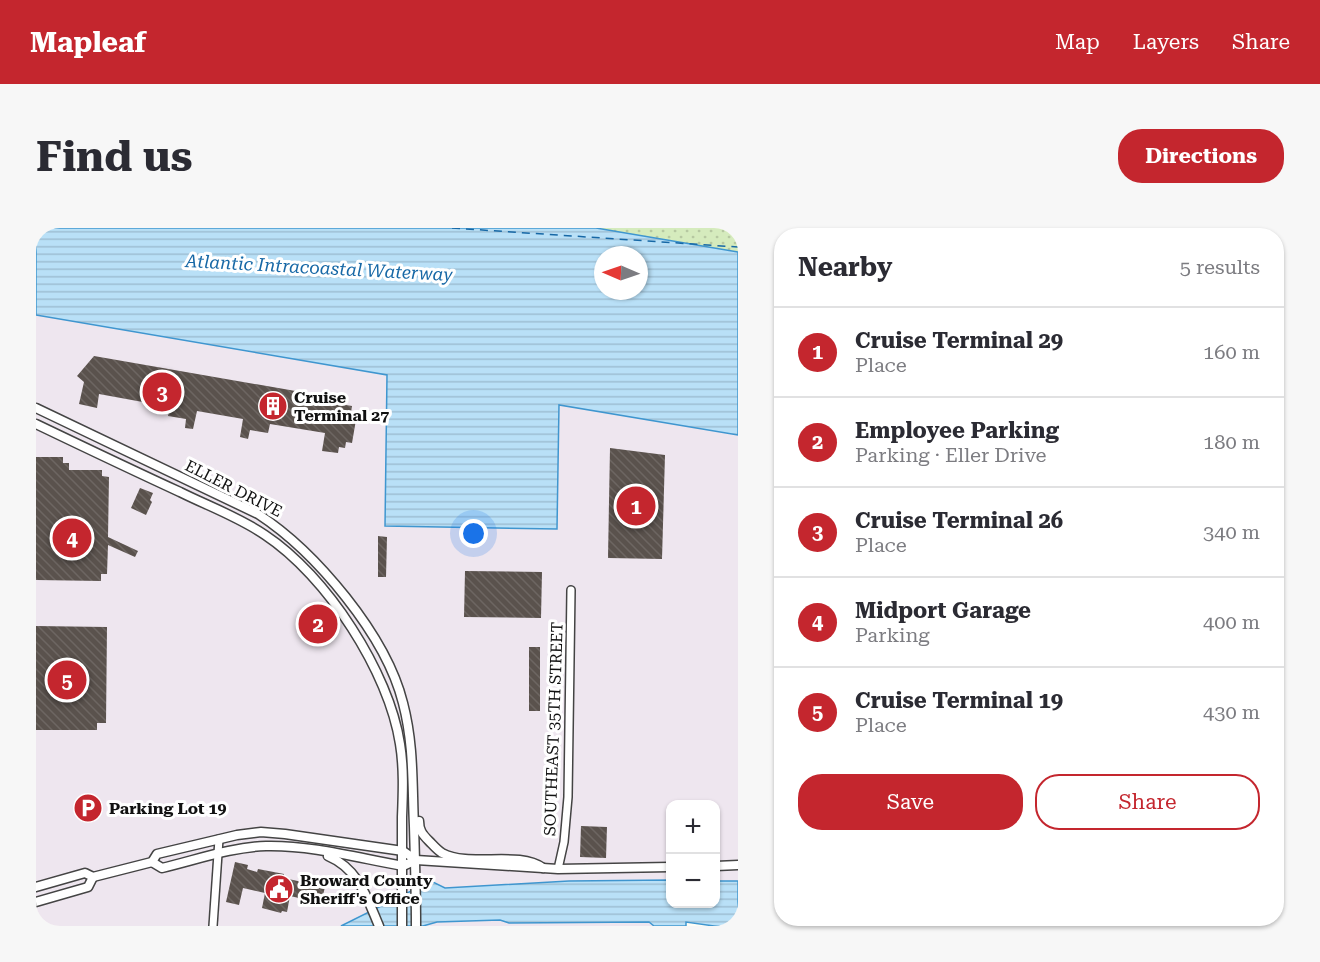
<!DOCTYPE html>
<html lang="en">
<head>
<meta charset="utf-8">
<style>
	:root { --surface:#fff; --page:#f7f7f7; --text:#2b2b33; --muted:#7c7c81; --line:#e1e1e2; --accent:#c4262e }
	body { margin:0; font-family:"Roboto Serif",serif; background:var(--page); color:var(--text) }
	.controls { position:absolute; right:18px; bottom:18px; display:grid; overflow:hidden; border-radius:12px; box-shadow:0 2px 4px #0004 }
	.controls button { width:54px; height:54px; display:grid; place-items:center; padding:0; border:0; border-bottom:2px solid var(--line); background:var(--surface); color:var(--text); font:30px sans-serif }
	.compass { position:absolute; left:558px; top:18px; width:54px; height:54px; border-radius:50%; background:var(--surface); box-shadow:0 2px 4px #0004; rotate:272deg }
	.you { position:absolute; left:438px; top:306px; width:21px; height:21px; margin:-15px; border:4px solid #fff; border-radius:50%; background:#1a73e8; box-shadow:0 0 0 9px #1a73e833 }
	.badge { display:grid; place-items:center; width:39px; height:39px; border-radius:50%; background:var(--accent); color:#fff; font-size:20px; font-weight:700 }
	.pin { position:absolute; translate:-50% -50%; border:3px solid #fff; box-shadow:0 2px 6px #0006 }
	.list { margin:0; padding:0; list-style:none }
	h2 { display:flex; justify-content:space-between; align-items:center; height:78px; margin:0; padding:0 24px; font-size:26px }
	h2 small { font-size:20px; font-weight:400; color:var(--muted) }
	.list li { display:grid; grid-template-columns:39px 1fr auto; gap:18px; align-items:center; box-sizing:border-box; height:90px; padding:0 24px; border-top:2px solid var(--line) }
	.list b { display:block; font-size:22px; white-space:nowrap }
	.list p { margin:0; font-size:20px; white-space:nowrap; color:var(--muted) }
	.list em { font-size:20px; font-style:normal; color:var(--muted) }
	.actions { display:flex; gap:12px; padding:18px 24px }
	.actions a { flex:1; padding:14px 0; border:2px solid var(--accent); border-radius:24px; text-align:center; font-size:21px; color:var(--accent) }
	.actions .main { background:var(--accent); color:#fff }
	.map { position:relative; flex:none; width:702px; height:698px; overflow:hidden; border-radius:24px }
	header { display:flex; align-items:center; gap:36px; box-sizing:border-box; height:84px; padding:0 30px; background:var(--accent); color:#fff }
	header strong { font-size:28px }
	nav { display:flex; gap:33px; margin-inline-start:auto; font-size:21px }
	.intro { display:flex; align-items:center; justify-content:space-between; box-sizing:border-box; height:144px; padding:0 36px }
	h1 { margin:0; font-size:42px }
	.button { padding:15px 27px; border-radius:24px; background:var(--accent); color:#fff; font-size:21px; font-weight:700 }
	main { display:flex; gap:36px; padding:0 36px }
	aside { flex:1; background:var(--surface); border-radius:24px; box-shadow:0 2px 4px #0004 }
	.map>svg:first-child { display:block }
</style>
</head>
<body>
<header>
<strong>Mapleaf</strong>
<nav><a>Map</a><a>Layers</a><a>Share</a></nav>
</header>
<div class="intro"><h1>Find us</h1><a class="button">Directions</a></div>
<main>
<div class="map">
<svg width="702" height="698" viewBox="0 0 702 698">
	<defs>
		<pattern id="park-dots" width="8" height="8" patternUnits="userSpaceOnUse" patternTransform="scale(1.5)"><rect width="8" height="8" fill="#d5ebbd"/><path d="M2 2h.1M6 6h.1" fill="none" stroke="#b6c8a1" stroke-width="1.8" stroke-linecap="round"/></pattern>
		<pattern id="water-rules" width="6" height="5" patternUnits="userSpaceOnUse" patternTransform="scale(1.5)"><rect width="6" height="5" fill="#b9e0f7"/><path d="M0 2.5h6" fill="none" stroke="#9ebfd3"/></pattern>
		<pattern id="building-back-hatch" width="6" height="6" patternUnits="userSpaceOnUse" patternTransform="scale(1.5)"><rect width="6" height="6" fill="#5a524d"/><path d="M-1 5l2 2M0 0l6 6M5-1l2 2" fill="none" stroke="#6d6662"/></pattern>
	</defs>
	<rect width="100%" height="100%" fill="#fffdf5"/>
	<g fill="#eee6ef">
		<path d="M0,87L351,147L350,298L523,177L702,207V653H680V576H634V652L533,653L409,660L395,653L305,698H0Z"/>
		<path d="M464,692L473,695L613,694L618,698H387L401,694Z"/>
	</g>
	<path fill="url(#park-dots)" d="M560,0H702V24Z"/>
	<g fill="url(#water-rules)" stroke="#3f96cf" stroke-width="1.5" fill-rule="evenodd">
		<path d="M0,0H560L702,24V207L523,177L521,301L349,298L351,147L0,87ZM567,27H603V63H567Z"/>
		<path d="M634,652V676H680V653H702V698H678L650,694V698H618L613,694L473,695L464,692L401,694L387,698H305L395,653L409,660L533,653Z"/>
	</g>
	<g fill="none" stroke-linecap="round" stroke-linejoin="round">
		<path stroke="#1768a6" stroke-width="1.5" stroke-dasharray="8 6" stroke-linecap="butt" d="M416,0L702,19"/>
	</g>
	<g fill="url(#building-back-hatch)">
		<path d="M58,128L311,172L310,177L316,178L315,185L321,186L316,215L310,214L309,220L303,219L302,225L286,223L289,205L234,196L232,205L214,202L212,211L204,209L207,191L161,183L157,201L149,200L150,191L132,188L134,179L63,166L61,180L43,176L48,154L41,148Z"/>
		<path d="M574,220L629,227L626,331L572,330Z"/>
		<path d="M0,229H27V235H33V242H66V248L73,249L72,309L102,323L99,329L72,317L71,346H65V353L0,352Z"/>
		<path d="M104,260L117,265L114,272L116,274L110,287L95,280Z"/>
		<path d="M342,308L351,309L350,349H342Z"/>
		<path d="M429,343L506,344L505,390L428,389Z"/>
		<path d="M0,398L71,399L70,495H61V502H0Z"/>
		<rect x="493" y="419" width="11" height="64"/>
		<path d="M545,598L571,599L570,630L544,629Z"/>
		<path d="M199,634L212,637L211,641L221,644L222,641L243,645L248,646V650L289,659L285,675L254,668L251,684L246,683L245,685L226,680L229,665L207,660L203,677L190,674Z"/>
	</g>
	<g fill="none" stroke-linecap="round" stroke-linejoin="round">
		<g stroke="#444" stroke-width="10">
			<g id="minor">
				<path d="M522,641L528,614L532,569L535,362"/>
				<path d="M177,698L183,611"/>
			</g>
		</g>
		<g stroke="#444" stroke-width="11">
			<g id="tertiary">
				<path d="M0,180L222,286C280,324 350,407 367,475C378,517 376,555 378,598C379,631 380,664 380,698"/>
				<path d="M0,196C48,219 96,242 144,264C172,278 203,289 229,307C291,348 353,444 364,516C368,540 367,565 366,589C366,625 366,662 366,698"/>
				<path d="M383,593C383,602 386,606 393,613C397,617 401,622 406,625C434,640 482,622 507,640"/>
				<path d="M292,628C323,641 331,670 343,698"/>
				<path d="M116,634L126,640C160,632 196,619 230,618C276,617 322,630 367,638L380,632L522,641L634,639"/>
				<path d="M680,638L702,637"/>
				<path d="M0,659L49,645L57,649L116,634L121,626L201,607L225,604L249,606L367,623L380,632"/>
				<path d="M0,674L52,659L57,649"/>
			</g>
		</g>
		<use href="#minor" stroke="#fff" stroke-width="7"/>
		<use href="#tertiary" stroke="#fff" stroke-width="8"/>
	</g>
	<defs>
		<g id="building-disc" transform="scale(1.5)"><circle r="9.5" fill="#c4262e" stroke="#fff"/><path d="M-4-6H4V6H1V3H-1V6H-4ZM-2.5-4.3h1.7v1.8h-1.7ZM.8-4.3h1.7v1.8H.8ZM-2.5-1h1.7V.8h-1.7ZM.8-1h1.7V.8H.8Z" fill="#fff"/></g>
		<g id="parking-disc" transform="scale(1.5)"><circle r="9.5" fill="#c4262e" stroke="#fff"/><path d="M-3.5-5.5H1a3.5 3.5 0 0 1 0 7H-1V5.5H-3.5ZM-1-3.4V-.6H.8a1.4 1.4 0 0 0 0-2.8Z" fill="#fff"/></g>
		<g id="civic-disc" transform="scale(1.5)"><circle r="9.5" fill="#c4262e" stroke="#fff"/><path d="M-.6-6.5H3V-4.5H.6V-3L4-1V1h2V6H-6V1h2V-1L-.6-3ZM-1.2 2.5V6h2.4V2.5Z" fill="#fff"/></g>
	</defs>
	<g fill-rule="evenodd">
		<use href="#building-disc" x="237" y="178"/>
		<use href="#parking-disc" x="52" y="580"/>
		<use href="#civic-disc" x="243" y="661"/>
	</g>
	<g text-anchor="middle" stroke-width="6" stroke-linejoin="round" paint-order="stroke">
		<g font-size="16" font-weight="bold" fill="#111" stroke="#fff" text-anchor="start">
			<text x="258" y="175">Cruise<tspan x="258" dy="18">Terminal 27</tspan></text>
			<text x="73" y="586">Parking Lot 19</text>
			<text x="264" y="658">Broward County<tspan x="264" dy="18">Sheriff's Office</tspan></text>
		</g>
		<g font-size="16" fill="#111" stroke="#fff">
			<text transform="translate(198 260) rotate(27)" y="6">ELLER DRIVE</text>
			<text transform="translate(517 501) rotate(-88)" y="6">SOUTHEAST 35TH STREET</text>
		</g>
		<g font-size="18" font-style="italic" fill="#1768a6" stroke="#fff">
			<text transform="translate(283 40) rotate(3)" y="6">Atlantic Intracoastal Waterway</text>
		</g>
	</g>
</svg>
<div class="controls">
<button>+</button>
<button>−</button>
</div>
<svg class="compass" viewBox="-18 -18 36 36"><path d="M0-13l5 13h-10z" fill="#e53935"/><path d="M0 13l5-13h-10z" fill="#7c7c81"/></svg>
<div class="you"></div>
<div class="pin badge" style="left:600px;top:278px">1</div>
<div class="pin badge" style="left:282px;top:396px">2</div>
<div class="pin badge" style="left:126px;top:164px">3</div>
<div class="pin badge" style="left:36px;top:310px">4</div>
<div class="pin badge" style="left:31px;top:452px">5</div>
</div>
<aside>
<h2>Nearby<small>5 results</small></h2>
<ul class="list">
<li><span class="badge">1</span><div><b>Cruise Terminal 29</b><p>Place</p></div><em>160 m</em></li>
<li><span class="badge">2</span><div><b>Employee Parking</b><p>Parking · Eller Drive</p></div><em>180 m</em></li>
<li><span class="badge">3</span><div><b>Cruise Terminal 26</b><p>Place</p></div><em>340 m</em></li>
<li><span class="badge">4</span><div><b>Midport Garage</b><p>Parking</p></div><em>400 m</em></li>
<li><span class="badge">5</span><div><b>Cruise Terminal 19</b><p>Place</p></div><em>430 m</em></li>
</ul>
<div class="actions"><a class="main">Save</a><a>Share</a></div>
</aside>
</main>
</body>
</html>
